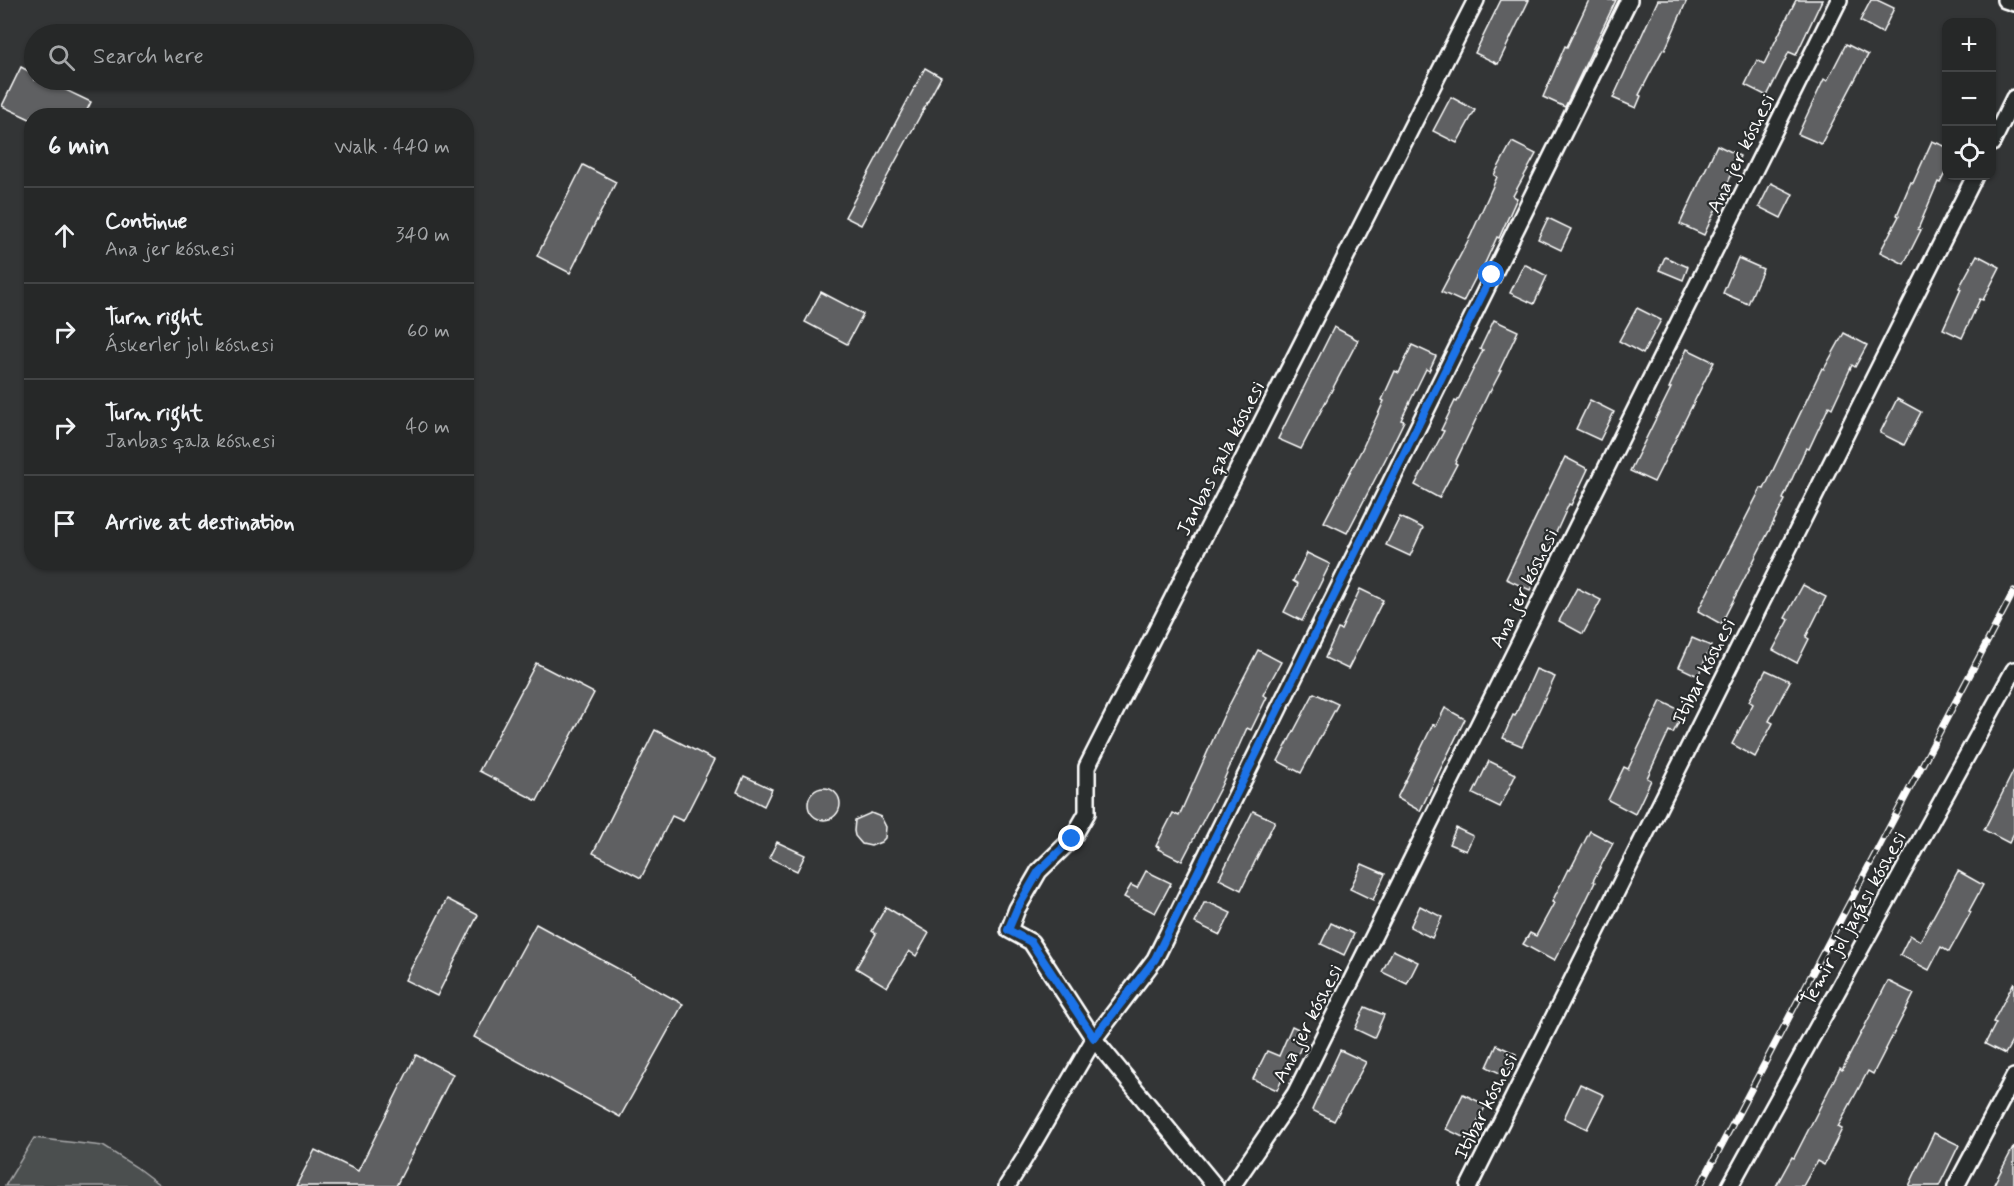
<!DOCTYPE html>
<html lang="en">
<head>
<meta charset="utf-8">
<style>
	:root { --surface:#262828; --page:#2e3030; --text:#f1f3f6; --muted:#a4a6a8; --line:#424445 }
	body { margin:0; font-family:Mynerve,sans-serif; background:var(--page); color:var(--text) }
	.controls { position:absolute; right:18px; top:18px; display:grid; overflow:hidden; border-radius:12px; box-shadow:0 2px 4px #0004 }
	.controls button { width:54px; height:54px; display:grid; place-items:center; padding:0; border:0; border-bottom:2px solid var(--line); background:var(--surface); color:var(--text); font:30px sans-serif }
	.stop { position:absolute; width:18px; height:18px; margin:-14px; border:4px solid #1a73e8; border-radius:50%; background:#fff }
	.stop.end { background:#1a73e8; border-color:#fff; box-shadow:0 2px 6px #0008 }
	.list { margin:0; padding:0; list-style:none }
	h2 { display:flex; justify-content:space-between; align-items:center; height:78px; margin:0; padding:0 24px; font-size:26px }
	h2 small { font-size:20px; font-weight:400; color:var(--muted) }
	.list li { display:grid; grid-template-columns:39px 1fr auto; gap:18px; align-items:center; box-sizing:border-box; height:96px; padding:0 24px; border-top:2px solid var(--line) }
	.list b { display:block; font-size:22px; white-space:nowrap }
	.list p { margin:0; font-size:20px; white-space:nowrap; color:var(--muted) }
	.list em { font-size:20px; font-style:normal; color:var(--muted) }
	.icon { flex:none; width:33px; height:33px; fill:none; stroke:currentColor; stroke-width:2; stroke-linecap:round; stroke-linejoin:round }
	.map { position:relative; flex:none; width:2014px; height:1186px; overflow:hidden }
	.search { position:absolute; background:var(--surface); box-shadow:0 2px 4px #0004; left:24px; top:24px; width:450px; height:66px; display:flex; align-items:center; gap:15px; box-sizing:border-box; padding:0 21px; border-radius:33px; color:var(--muted); font-size:22px }
	.panel { position:absolute; background:var(--surface); box-shadow:0 2px 4px #0004; left:24px; top:108px; width:450px; height:462px; border-radius:24px }
	.map>svg:first-child { display:block }
</style>
</head>
<body>
<div class="map">
<svg width="2014" height="1186" viewBox="0 0 2014 1186">
	<rect width="100%" height="100%" fill="#333536"/>
	<filter id="ink" filterUnits="userSpaceOnUse"><feTurbulence type="fractalNoise" baseFrequency=".0167" numOctaves="2"/><feDisplacementMap in="SourceGraphic" scale="12" xChannelSelector="R" yChannelSelector="G"/><feConvolveMatrix kernelMatrix="1 2 1 2 8 2 1 2 1" color-interpolation-filters="sRGB"/></filter>
	<g filter="url(#ink)">
		<path fill="#4c4f50" stroke="#a6a7a8" stroke-width="1.5" d="M34,1138L103,1146L136,1167L161,1186H5Z"/>
		<g fill="#5f6162" stroke="#fff" stroke-width="1.5">
			<path d="M1501,0H1529L1498,64L1475,53Z"/>
			<path d="M1589,0H1616L1565,107L1543,97L1565,46L1567,47Z"/>
			<path d="M1658,0H1687L1665,50L1663,49L1639,95L1641,96L1636,108L1613,98Z"/>
			<path d="M1796,0H1822L1796,55L1789,52L1767,96L1745,85L1757,60L1764,64Z"/>
			<path d="M1871,0H1877L1894,8L1882,33L1860,21Z"/>
			<path d="M1846,44L1868,55L1821,144L1798,134L1824,79L1827,81Z"/>
			<path d="M21,67L34,74V80H45L91,102L84,116H32V120L2,106Z"/>
			<path d="M925,68L941,77L861,225L845,217Z"/>
			<path d="M1451,97L1475,110L1457,143L1433,131Z"/>
			<path d="M1932,141L1947,147V169L1940,183L1938,182L1918,229L1921,230L1904,264L1880,252L1899,216L1897,215L1911,182L1913,183Z"/>
			<path d="M1512,142L1536,154L1513,196L1517,198L1499,238L1497,237L1480,274L1478,273L1463,302L1441,292L1471,235L1497,177L1494,175Z"/>
			<path d="M1717,145L1740,156L1704,235L1680,224Z"/>
			<path d="M583,165L616,182L570,273L537,256Z"/>
			<path d="M1771,183L1793,194L1781,218L1759,207Z"/>
			<path d="M1548,218L1571,229L1561,250L1538,239Z"/>
			<path d="M1977,255L2000,267L1983,300L1980,299L1962,338L1943,329L1961,289L1959,288Z"/>
			<path d="M1665,257L1688,267L1683,280L1659,270Z"/>
			<path d="M1738,258L1763,269L1748,304L1723,293Z"/>
			<path d="M1524,264L1547,276L1534,304L1510,293Z"/>
			<path d="M821,292L863,314L847,344L805,322Z"/>
			<path d="M1637,308L1661,320L1643,354L1619,341Z"/>
			<path d="M1494,320L1518,331L1499,371H1501L1490,392H1489L1455,463L1457,464L1439,498L1415,485L1444,431L1441,430L1455,401L1457,402L1483,350L1480,349Z"/>
			<path d="M1334,327L1358,340L1301,449L1278,439Z"/>
			<path d="M1844,333L1867,345L1855,367L1852,365L1832,408L1829,406L1809,449L1806,448L1783,499L1785,500L1721,624L1698,611L1761,488L1764,489L1822,368L1824,369Z"/>
			<path d="M1412,345L1436,356L1429,371L1426,369L1401,420L1404,421L1386,458L1347,533L1324,522L1362,449L1384,401L1382,400L1395,371L1399,373Z"/>
			<path d="M1687,349L1714,362L1654,482L1630,471L1671,388H1669Z"/>
			<path d="M1897,399L1921,412L1904,445L1880,433Z"/>
			<path d="M1590,400L1614,412L1600,440L1576,429Z"/>
			<path d="M1565,457L1588,469L1571,505L1569,504L1530,590L1506,579Z"/>
			<path d="M1400,517L1423,528L1410,556L1386,545Z"/>
			<path d="M1307,553L1330,564L1302,621L1284,612L1298,584L1293,581Z"/>
			<path d="M1803,585L1826,597L1806,637L1809,639L1797,663L1773,650L1789,620L1785,618Z"/>
			<path d="M1577,588L1601,600L1583,634L1559,621Z"/>
			<path d="M1360,589L1383,600L1348,669L1325,658L1338,629L1341,630Z"/>
			<path d="M1692,638L1711,646L1698,676L1679,667Z"/>
			<path d="M1258,650L1281,662L1263,695L1267,697L1251,730L1247,728L1221,786L1182,861L1158,849L1159,847L1156,846L1173,813L1179,816L1223,717Z"/>
			<path d="M536,663L594,693L537,801L479,771Z"/>
			<path d="M1536,669L1555,677L1522,746L1503,738L1513,715L1515,716Z"/>
			<path d="M1766,670L1790,681L1769,721L1773,723L1755,757L1732,744L1753,704L1749,701Z"/>
			<path d="M1314,693L1338,704L1301,773L1278,761Z"/>
			<path d="M1661,701L1684,712L1673,733L1669,731L1647,778L1651,780L1635,814L1608,800L1624,767L1628,769Z"/>
			<path d="M1445,708L1465,719L1420,811L1397,798L1433,724L1436,726Z"/>
			<path d="M655,730L714,760L683,821L672,816L641,878L593,853Z"/>
			<path d="M1489,761L1516,774L1500,807L1473,794Z"/>
			<path d="M2014,770V833L2009,843L1984,830Z"/>
			<path d="M744,776L772,789L764,806L737,792Z"/>
			<circle cx="824" cy="804" r="16"/>
			<path d="M1253,811L1275,821L1241,890L1219,879Z"/>
			<path d="M871,813L881,817L886,827L885,838L881,842L871,846L862,844L855,836L854,831L855,820Z"/>
			<path d="M1456,828L1473,836L1466,851L1449,844Z"/>
			<path d="M1590,831L1613,843L1593,881L1595,882L1581,911L1554,961L1523,944L1530,933L1536,936L1554,903L1552,902L1568,869L1570,870Z"/>
			<path d="M777,842L805,855L797,871L769,858Z"/>
			<path d="M1362,864L1385,874L1373,900L1350,889Z"/>
			<path d="M1146,871L1171,883L1155,913L1124,897L1131,885L1137,888Z"/>
			<path d="M1958,871L1983,885L1969,911L1971,912L1949,952L1941,947L1929,970L1900,955L1910,935L1920,941Z"/>
			<path d="M447,899L478,915L437,996L405,980Z"/>
			<path d="M1204,903H1210L1231,913L1220,935L1195,923Z"/>
			<path d="M1420,906L1442,917L1432,938L1410,927Z"/>
			<path d="M886,907L929,933L916,956L909,951L887,987L856,968L876,934L872,931Z"/>
			<path d="M1331,923L1354,934L1344,955L1321,944Z"/>
			<path d="M536,924L683,1004L620,1117L474,1037Z"/>
			<path d="M1393,950L1418,962L1407,984L1382,972Z"/>
			<path d="M1888,981L1914,994L1873,1074L1868,1071L1838,1127L1842,1129L1824,1165L1817,1161L1803,1186H1776L1792,1157L1794,1158L1840,1068L1842,1070Z"/>
			<path d="M2014,982V1038L2005,1054L1985,1044L1996,1023L1993,1022Z"/>
			<path d="M1365,1007L1384,1015L1374,1038L1355,1029Z"/>
			<path d="M1292,1026L1307,1033L1298,1054L1295,1053L1277,1090L1253,1079L1267,1051L1279,1056Z"/>
			<path d="M1497,1045L1516,1054L1506,1076L1487,1067Z"/>
			<path d="M1340,1050L1366,1062L1334,1121L1312,1110Z"/>
			<path d="M416,1055L453,1074L396,1186H296L315,1150L358,1171Z"/>
			<path d="M1580,1084L1604,1095L1587,1129L1564,1118Z"/>
			<path d="M1463,1094L1486,1105L1469,1140L1446,1129Z"/>
			<path d="M1934,1133L1959,1145L1939,1186H1909Z"/>
			<path d="M2014,1146V1186H1993Z"/>
		</g>
		<g fill="none" stroke-linecap="round" stroke-linejoin="round">
			<g stroke="#fff" stroke-width="20">
				<g id="minor">
					<path d="M2005,0L2014,3"/>
					<path d="M1992,143L2014,98"/>
					<path d="M1007,1186L1024,1159L1094,1039L1155,959L1629,0"/>
					<path d="M1215,1186L1094,1039L1031,942L1009,930L1017,909L1039,871L1072,839L1087,813V767L1476,0"/>
					<path d="M1232,1186L1295,1094L1839,0"/>
					<path d="M1469,1186L1975,176"/>
					<path d="M1730,1186L2014,670"/>
					<path d="M1956,1186L2014,1077"/>
				</g>
			</g>
			<use href="#minor" stroke="#2a2d2e" stroke-width="15"/>
			<g stroke="#fff" stroke-width="7">
				<path id="rail" d="M1700,1186L2014,591"/>
			</g>
			<use href="#rail" stroke="#2a2d2e" stroke-width="4.5" stroke-dasharray="14" stroke-linecap="butt"/>
		</g>
	</g>
	<g fill="none" stroke-linecap="round" stroke-linejoin="round" filter="url(#ink)">
		<path stroke="#1a73e8" stroke-width="8" d="M1072,839L1039,871L1017,909L1008,930L1031,942L1094,1038L1155,959L1492,275"/>
	</g>
	<g text-anchor="middle" stroke-width="4.5" stroke-linejoin="round" paint-order="stroke">
		<g font-size="20" fill="#fff" stroke="#2a2d2e">
			<text transform="translate(1740 153) rotate(-64)" y="7">Ana jer kóshesi</text>
			<text transform="translate(1220 458) rotate(-63)" y="7">Janbas qala kóshesi</text>
			<text transform="translate(1523 588) rotate(-64)" y="7">Ana jer kóshesi</text>
			<text transform="translate(1703 671) rotate(-63)" y="7">Itibar kóshesi</text>
			<text transform="translate(1853 918) rotate(-61)" y="7">Temir jol jaǵası kóshesi</text>
			<text transform="translate(1307 1023) rotate(-63)" y="7">Ana jer kóshesi</text>
			<text transform="translate(1485 1106) rotate(-63)" y="7">Itibar kóshesi</text>
		</g>
	</g>
</svg>
<div class="controls">
<button>+</button>
<button>−</button>
<button><svg class="icon" aria-label="locate" viewBox="0 0 24 24"><circle cx="12" cy="12" r="6"/><path d="M12 2v4M12 18v4M2 12h4M18 12h4"/></svg></button>
</div>
<div class="stop" style="left:1492px;top:275px"></div>
<div class="stop end" style="left:1072px;top:839px"></div>
<div class="search"><svg class="icon" aria-label="search" viewBox="0 0 24 24"><circle cx="10" cy="10" r="6"/><path d="M15 15l6 6"/></svg>Search here</div>
<section class="panel">
<h2>6 min<small>Walk · 440 m</small></h2>
<ul class="list">
<li><svg class="icon" aria-label="ahead" viewBox="0 0 24 24"><path d="M12 20V5M6 11l6-6 6 6"/></svg><div><b>Continue</b><p>Ana jer kóshesi</p></div><em>340 m</em></li>
<li><svg class="icon" aria-label="right" viewBox="0 0 24 24"><path d="M7 20v-9h11M14 6l5 5-5 5"/></svg><div><b>Turn right</b><p>Áskerler jolı kóshesi</p></div><em>60 m</em></li>
<li><svg class="icon" aria-label="right" viewBox="0 0 24 24"><path d="M7 20v-9h11M14 6l5 5-5 5"/></svg><div><b>Turn right</b><p>Janbas qala kóshesi</p></div><em>40 m</em></li>
<li><svg class="icon" aria-label="arrive" viewBox="0 0 24 24"><path d="M6 21V4h12l-3 4 3 4H6"/></svg><div><b>Arrive at destination</b></div></li>
</ul>
</section>
</div>
</body>
</html>
